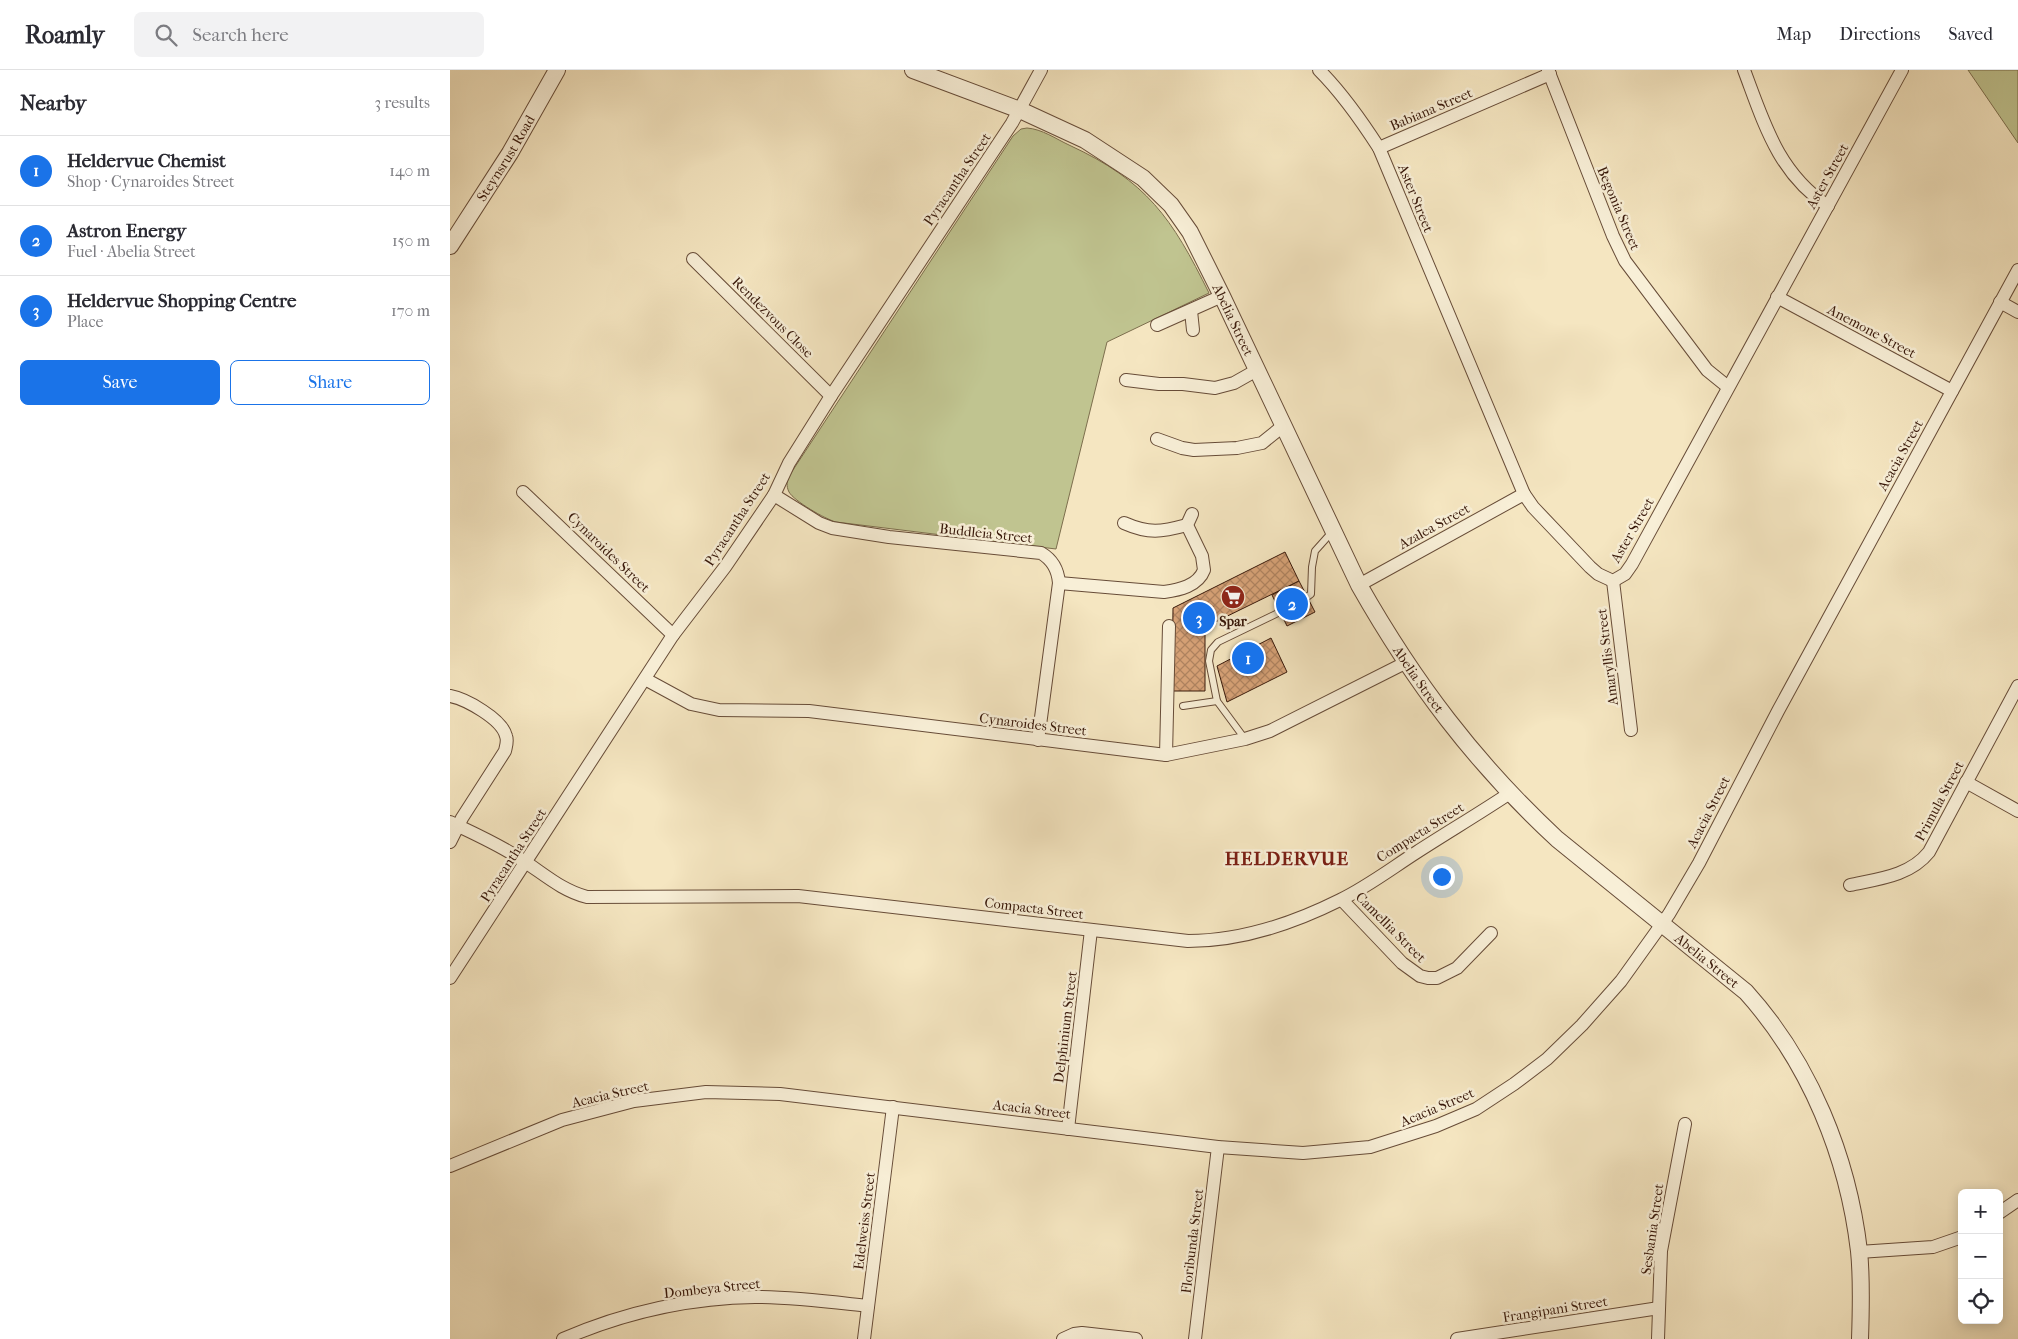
<!DOCTYPE html>
<html lang="en">
<head>
<meta charset="utf-8">
<style>
	:root { --surface:#fff; --page:#f2f2f3; --text:#2b2b33; --muted:#7c7c81; --line:#e1e1e2; --accent:#1a73e8 }
	body { margin:0; font-family:"IM FELL French Canon",serif; background:var(--page); color:var(--text) }
	.controls { position:absolute; right:15px; bottom:15px; display:grid; overflow:hidden; border-radius:8px; box-shadow:0 2px 12px #0003 }
	.controls button { width:45px; height:45px; display:grid; place-items:center; padding:0; border:0; border-bottom:1px solid var(--line); background:var(--surface); color:var(--text); font:25px sans-serif }
	.you { position:absolute; left:991px; top:806px; width:18px; height:18px; margin:-12px; border:4px solid #fff; border-radius:50%; background:#1a73e8; box-shadow:0 0 0 8px #1a73e833 }
	.badge { display:grid; place-items:center; width:32px; height:32px; border-radius:50%; background:var(--accent); color:#fff; font-size:16px; font-weight:700 }
	.pin { position:absolute; translate:-50% -50%; border:2px solid #fff; box-shadow:0 1px 5px #0006 }
	.list { margin:0; padding:0; list-style:none }
	h2 { display:flex; justify-content:space-between; align-items:center; height:65px; margin:0; padding:0 20px; font-size:21px }
	h2 small { font-size:16px; font-weight:400; color:var(--muted) }
	.list li { display:grid; grid-template-columns:32px 1fr auto; gap:15px; align-items:center; box-sizing:border-box; height:70px; padding:0 20px; border-top:1px solid var(--line) }
	.list b { display:block; font-size:19px; white-space:nowrap }
	.list p { margin:0; font-size:16px; white-space:nowrap; color:var(--muted) }
	.list em { font-size:16px; font-style:normal; color:var(--muted) }
	.actions { display:flex; gap:10px; padding:15px 20px }
	.actions a { flex:1; padding:11px 0; border:1px solid var(--accent); border-radius:8px; text-align:center; font-size:18px; color:var(--accent) }
	.actions .main { background:var(--accent); color:#fff }
	.icon { flex:none; width:28px; height:28px; fill:none; stroke:currentColor; stroke-width:2; stroke-linecap:round; stroke-linejoin:round }
	.map { position:relative; flex:none; width:1568px; height:1269px; overflow:hidden }
	header { display:flex; align-items:center; gap:30px; box-sizing:border-box; height:70px; padding:0 25px; background:var(--surface); border-bottom:1px solid var(--line) }
	header strong { font-size:24px }
	nav { display:flex; gap:28px; margin-inline-start:auto; font-size:18px }
	.search { width:350px; height:45px; background:var(--page); display:flex; align-items:center; gap:12px; box-sizing:border-box; padding:0 18px; border-radius:8px; color:var(--muted); font-size:19px }
	main { display:flex }
	aside { flex:1; background:var(--surface) }
	.map>svg:first-child { display:block }
</style>
</head>
<body>
<header>
<strong>Roamly</strong>
<div class="search"><svg class="icon" aria-label="search" viewBox="0 0 24 24"><circle cx="10" cy="10" r="6"/><path d="M15 15l6 6"/></svg>Search here</div>
<nav><a>Map</a><a>Directions</a><a>Saved</a></nav>
</header>
<main>
<aside>
<h2>Nearby<small>3 results</small></h2>
<ul class="list">
<li><span class="badge">1</span><div><b>Heldervue Chemist</b><p>Shop · Cynaroides Street</p></div><em>140 m</em></li>
<li><span class="badge">2</span><div><b>Astron Energy</b><p>Fuel · Abelia Street</p></div><em>150 m</em></li>
<li><span class="badge">3</span><div><b>Heldervue Shopping Centre</b><p>Place</p></div><em>170 m</em></li>
</ul>
<div class="actions"><a class="main">Save</a><a>Share</a></div>
</aside>
<div class="map">
<svg width="1568" height="1269" viewBox="0 0 1568 1269">
	<defs>
		<pattern id="building-cross-hatch" width="8" height="8" patternUnits="userSpaceOnUse" patternTransform="scale(1.25)"><rect width="8" height="8" fill="#d8a378"/><path d="M0 0l8 8M0 8l8-8" fill="none" stroke="#b08461"/></pattern>
	</defs>
	<rect width="100%" height="100%" fill="#f5e6c1"/>
	<filter id="stains"><feTurbulence type="fractalNoise" baseFrequency=".004" numOctaves="4"/><feColorMatrix values="0 0 0 0 .2 0 0 0 0 .09 0 0 0 0 .02 0 0 0 .5 -.17"/></filter>
	<radialGradient id="worn" r=".72"><stop offset=".6" stop-color="#630" stop-opacity="0"/><stop offset="1" stop-color="#630" stop-opacity=".3"/></radialGradient>
	<g fill="#c0c490" stroke="#7c6e4d">
		<path d="M1518,0H1568V73Z"/>
		<path d="M577,58C592,59 606,69 619,75C697,111 722,148 759,223L657,272L606,479L386,452C375,449 344,431 339,422C336,416 337,411 339,406L563,66L571,59Z"/>
	</g>
	<g fill="url(#building-cross-hatch)" stroke="#38180a">
		<path d="M835,482L849,511L755,557V621H722L723,538Z"/>
		<path d="M849,511L865,542L837,556L822,525Z"/>
		<path d="M821,568L837,602L777,632L767,596Z"/>
	</g>
	<g fill="none" stroke-linecap="round" stroke-linejoin="round">
		<g stroke="#674c38" stroke-width="8">
			<g id="service">
				<path d="M857,527L861,524L862,497L865,481L882,462"/>
				<path d="M733,636L767,631"/>
				<path d="M795,669L767,631L759,591L761,580L768,572L830,542"/>
			</g>
		</g>
		<g stroke="#674c38" stroke-width="14">
			<g id="minor">
				<path d="M869,0C893,24 911,50 929,78L1074,424L1083,437L1140,497L1148,504L1163,511L1175,504L1182,494L1452,0"/>
				<path d="M1098,0L1163,166L1175,191L1257,300L1278,317"/>
				<path d="M1294,0C1314,53 1328,103 1378,136"/>
				<path d="M929,78L1100,4"/>
				<path d="M243,189L381,326"/>
				<path d="M1327,227L1502,321"/>
				<path d="M1550,232L1568,242"/>
				<path d="M741,241L743,260"/>
				<path d="M707,255L772,226"/>
				<path d="M676,310L709,314H733L765,318L784,313L807,300"/>
				<path d="M707,369L732,378L744,380L787,378L812,373L833,356"/>
				<path d="M73,422L223,565"/>
				<path d="M324,425L369,453L382,458L439,467L591,483C603,490 608,500 609,513L588,670"/>
				<path d="M674,453C699,464 711,462 737,455"/>
				<path d="M1163,511L1181,660"/>
				<path d="M609,513L714,522C729,520 748,516 754,500L752,486L737,455L742,444"/>
				<path d="M909,515L1074,424"/>
				<path d="M195,609L241,634L269,640L359,641L716,685L795,669L820,661L955,593"/>
				<path d="M0,626C16,629 52,649 56,666C58,671 56,676 55,681L12,748L0,772"/>
				<path d="M716,685L719,556"/>
				<path d="M1516,712L1568,741"/>
				<path d="M0,752C23,763 48,774 69,788C92,802 110,820 137,827L348,826L738,871C790,871 844,853 890,830C917,817 942,798 967,782C998,762 1030,743 1060,723"/>
				<path d="M1400,815C1428,809 1460,806 1479,782L1568,616"/>
				<path d="M892,830L952,893L970,906L978,908H987L1007,898L1041,863"/>
				<path d="M0,908L223,565L275,497L324,425L339,393L381,326L562,53L591,0"/>
				<path d="M618,1059L641,860"/>
				<path d="M0,1096L112,1050L184,1031L256,1022L330,1024L768,1077L853,1083L920,1077L986,1056L1026,1039L1064,1014L1097,989L1132,955L1171,911L1219,844L1249,793L1328,641L1568,200"/>
				<path d="M1549,1143L1568,1130"/>
				<path d="M1409,1182L1483,1177L1512,1167"/>
				<path d="M113,1269C173,1243 239,1228 305,1227C343,1227 381,1232 418,1236"/>
				<path d="M414,1269L443,1037"/>
				<path d="M613,1269L624,1264L632,1263L686,1269"/>
				<path d="M745,1269L768,1077"/>
				<path d="M1007,1269L1209,1238"/>
				<path d="M1208,1269L1211,1181L1235,1054"/>
			</g>
		</g>
		<g stroke="#674c38" stroke-width="18">
			<g id="tertiary">
				<path id="s1" d="M463,0L570,40L635,70L693,108L721,135L740,162L772,226L909,515C964,612 1025,693 1107,769L1296,922C1360,993 1398,1087 1409,1181C1412,1210 1411,1240 1410,1269"/>
				<path id="s2" d="M0,176L60,83L107,0"/>
			</g>
		</g>
		<use href="#service" stroke="#f8efd7" stroke-width="6"/>
		<use href="#minor" stroke="#f8efd7" stroke-width="12"/>
		<use href="#tertiary" stroke="#f8efd7" stroke-width="16"/>
	</g>
	<defs>
		<g id="supermarket-disc" transform="scale(1.25)"><circle r="9.5" fill="#8f2418" stroke="#f8efd7"/><path d="M-6-5.5h2.5l.6 2H6L4.5 2H-2.5L-4.4-4H-6ZM-1.5 3.2a1.3 1.3 0 1 0 .1 0ZM3 3.2a1.3 1.3 0 1 0 .1 0Z" fill="#fff"/></g>
	</defs>
	<g fill-rule="evenodd">
		<use href="#supermarket-disc" x="783" y="527"/>
	</g>
	<g text-anchor="middle" stroke-width="5" stroke-linejoin="round" paint-order="stroke">
		<g font-size="14" fill="#38180a" stroke="#f8efd7">
			<text transform="translate(981 39) rotate(-23)" y="5">Babiana Street</text>
			<text dy="5" stroke="none"><textPath href="#s2" startOffset="104">Steynsrust Road</textPath></text>
			<text transform="translate(1377 106) rotate(-61)" y="5">Aster Street</text>
			<text transform="translate(507 109) rotate(-56)" y="5">Pyracantha Street</text>
			<text transform="translate(966 128) rotate(68)" y="5">Aster Street</text>
			<text transform="translate(1169 138) rotate(67)" y="5">Begonia Street</text>
			<text transform="translate(323 247) rotate(45)" y="5">Rendezvous Close</text>
			<text dy="5" stroke="none"><textPath href="#s1" startOffset="425">Abelia Street</textPath></text>
			<text transform="translate(1422 261) rotate(28)" y="5">Anemone Street</text>
			<text transform="translate(1450 385) rotate(-61)" y="5">Acacia Street</text>
			<text transform="translate(287 449) rotate(-57)" y="5">Pyracantha Street</text>
			<text transform="translate(984 456) rotate(-29)" y="5">Azalea Street</text>
			<text transform="translate(1182 460) rotate(-60)" y="5">Aster Street</text>
			<text transform="translate(536 463) rotate(6)" y="5">Buddleia Street</text>
			<text transform="translate(159 482) rotate(44)" y="5">Cynaroides Street</text>
			<text transform="translate(1157 587) rotate(-97)" y="5">Amaryllis Street</text>
			<text dy="5" stroke="none"><textPath href="#s1" startOffset="830">Abelia Street</textPath></text>
			<text transform="translate(583 654) rotate(7)" y="5">Cynaroides Street</text>
			<text transform="translate(1489 731) rotate(-62)" y="5">Primula Street</text>
			<text transform="translate(1258 742) rotate(-63)" y="5">Acacia Street</text>
			<text transform="translate(970 762) rotate(-32)" y="5">Compacta Street</text>
			<text transform="translate(63 785) rotate(-57)" y="5">Pyracantha Street</text>
			<text transform="translate(584 838) rotate(7)" y="5">Compacta Street</text>
			<text transform="translate(941 857) rotate(45)" y="5">Camellia Street</text>
			<text dy="5" stroke="none"><textPath href="#s1" startOffset="1235">Abelia Street</textPath></text>
			<text transform="translate(615 957) rotate(-83)" y="5">Delphinium Street</text>
			<text transform="translate(160 1024) rotate(-13)" y="5">Acacia Street</text>
			<text transform="translate(987 1037) rotate(-23)" y="5">Acacia Street</text>
			<text transform="translate(582 1039) rotate(7)" y="5">Acacia Street</text>
			<text transform="translate(414 1151) rotate(-83)" y="5">Edelweiss Street</text>
			<text transform="translate(1202 1159) rotate(-82)" y="5">Sesbania Street</text>
			<text transform="translate(742 1171) rotate(-83)" y="5">Floribunda Street</text>
			<text transform="translate(262 1218) rotate(-6)" y="5">Dombeya Street</text>
			<text transform="translate(1105 1239) rotate(-9)" y="5">Frangipani Street</text>
		</g>
		<g font-size="14" font-weight="bold" fill="#38180a" stroke="#f8efd7">
			<text x="783" y="556">Spar</text>
		</g>
		<g font-size="19" font-weight="bold" letter-spacing="1" fill="#7a1f14" stroke="#f8efd7">
			<text x="837" y="795">HELDERVUE</text>
		</g>
	</g>
	<rect width="100%" height="100%" filter="url(#stains)"/>
	<rect width="100%" height="100%" fill="url(#worn)"/>
</svg>
<div class="controls">
<button>+</button>
<button>−</button>
<button><svg class="icon" aria-label="locate" viewBox="0 0 24 24"><circle cx="12" cy="12" r="6"/><path d="M12 2v4M12 18v4M2 12h4M18 12h4"/></svg></button>
</div>
<div class="you"></div>
<div class="pin badge" style="left:798px;top:588px">1</div>
<div class="pin badge" style="left:842px;top:534px">2</div>
<div class="pin badge" style="left:749px;top:548px">3</div>
</div>
</main>
</body>
</html>
